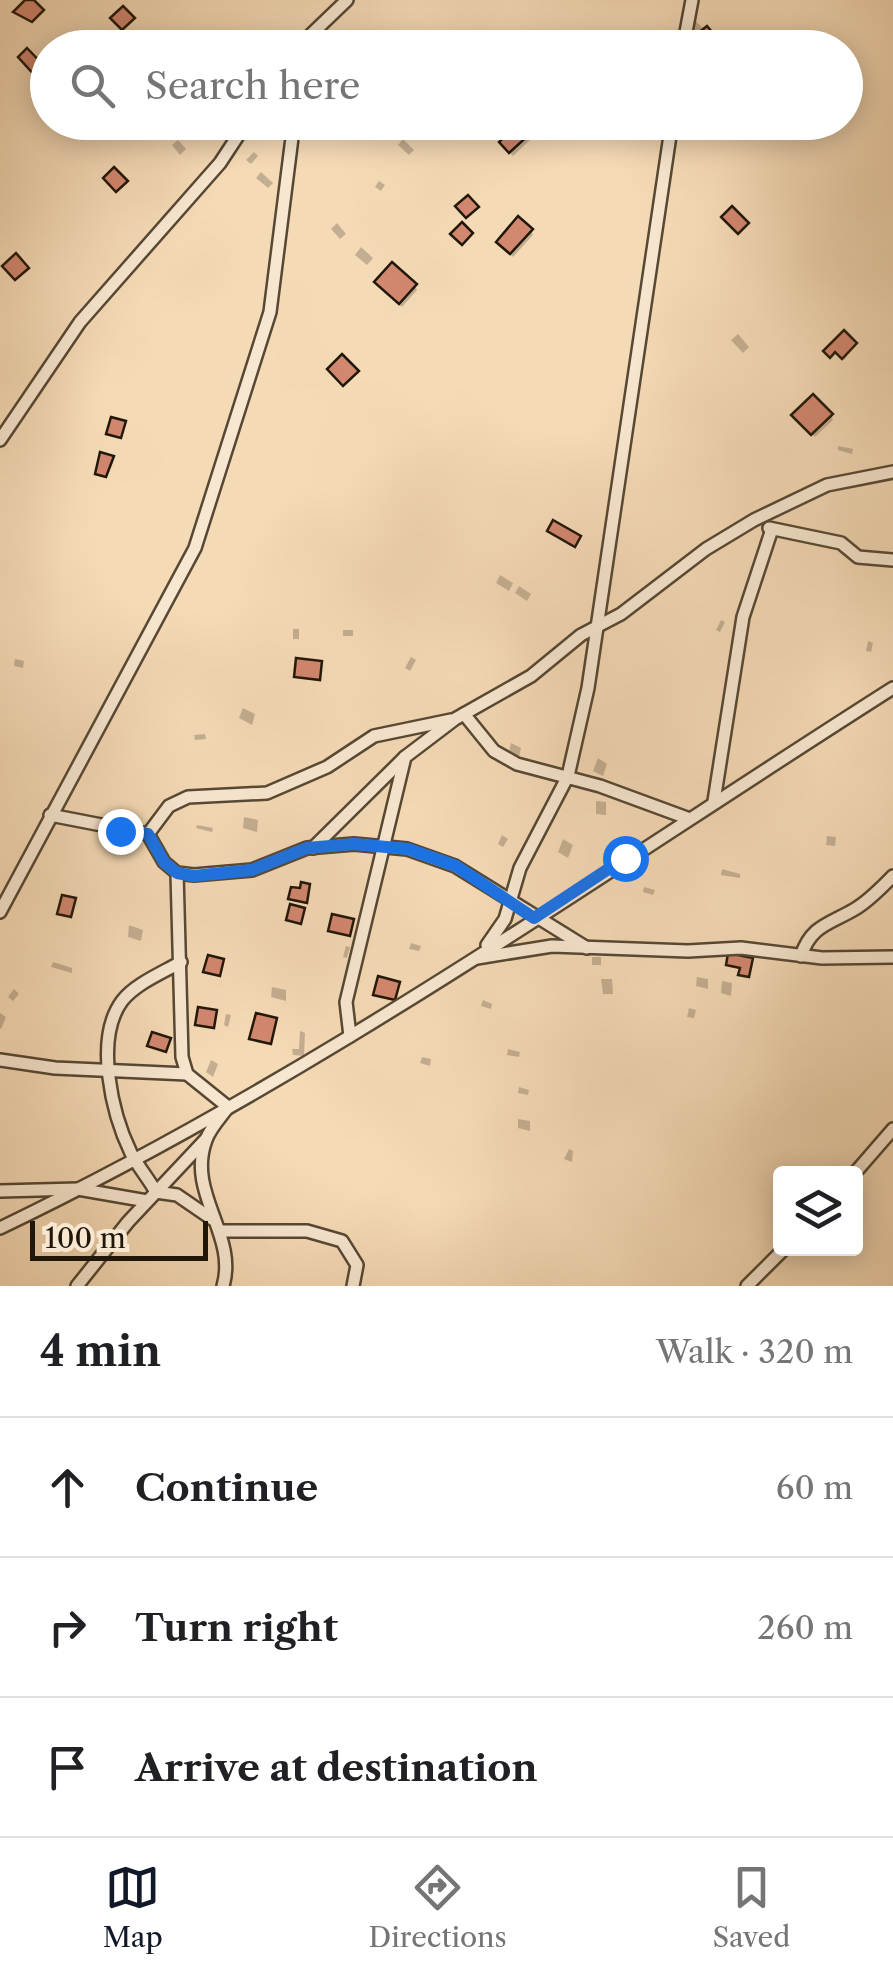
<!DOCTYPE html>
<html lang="en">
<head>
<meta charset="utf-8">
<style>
	:root { --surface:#fff; --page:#f6f6f6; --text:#202124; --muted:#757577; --line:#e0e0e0; --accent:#111827 }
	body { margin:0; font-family:"Libre Caslon Text",serif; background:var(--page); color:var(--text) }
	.controls { position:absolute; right:30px; bottom:30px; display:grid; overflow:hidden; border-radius:10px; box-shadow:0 5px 25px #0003 }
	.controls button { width:90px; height:90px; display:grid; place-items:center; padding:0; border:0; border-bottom:2px solid var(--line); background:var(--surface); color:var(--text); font:50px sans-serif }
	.scale { position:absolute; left:30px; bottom:25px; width:178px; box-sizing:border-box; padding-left:10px; border:5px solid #211709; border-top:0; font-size:28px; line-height:35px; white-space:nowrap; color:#211709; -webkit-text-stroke:8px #f8e7d0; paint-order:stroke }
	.stop { position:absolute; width:30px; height:30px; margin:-22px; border:8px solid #1a73e8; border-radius:50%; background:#fff }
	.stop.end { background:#1a73e8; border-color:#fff; box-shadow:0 2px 10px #0008 }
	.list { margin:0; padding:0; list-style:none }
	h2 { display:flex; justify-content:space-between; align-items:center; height:130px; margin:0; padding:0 40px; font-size:42px }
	h2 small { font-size:32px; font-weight:400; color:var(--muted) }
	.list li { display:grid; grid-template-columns:65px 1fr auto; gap:30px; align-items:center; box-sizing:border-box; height:140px; padding:0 40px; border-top:2px solid var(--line) }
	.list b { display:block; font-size:38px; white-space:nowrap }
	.list em { font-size:32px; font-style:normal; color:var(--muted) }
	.icon { flex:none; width:55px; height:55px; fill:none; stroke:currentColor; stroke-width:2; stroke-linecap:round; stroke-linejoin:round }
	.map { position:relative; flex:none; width:893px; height:1286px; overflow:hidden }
	.search { position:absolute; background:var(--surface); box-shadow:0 5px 25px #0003; left:30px; right:30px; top:30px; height:110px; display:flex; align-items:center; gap:25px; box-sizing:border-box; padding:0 35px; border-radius:55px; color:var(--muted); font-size:38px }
	.sheet { height:550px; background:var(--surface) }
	nav { display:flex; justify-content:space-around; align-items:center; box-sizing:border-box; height:140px; border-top:2px solid var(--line); background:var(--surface); font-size:28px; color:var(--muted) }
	nav a { display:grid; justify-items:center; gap:5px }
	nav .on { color:var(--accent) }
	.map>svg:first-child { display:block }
</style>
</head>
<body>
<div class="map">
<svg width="893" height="1286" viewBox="0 0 893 1286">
	<rect width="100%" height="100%" fill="#f5dab6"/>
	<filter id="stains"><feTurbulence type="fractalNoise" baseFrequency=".002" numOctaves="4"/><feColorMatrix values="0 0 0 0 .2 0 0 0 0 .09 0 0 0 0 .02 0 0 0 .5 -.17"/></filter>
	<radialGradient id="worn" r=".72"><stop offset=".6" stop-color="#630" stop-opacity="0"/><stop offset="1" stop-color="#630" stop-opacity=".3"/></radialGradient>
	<g fill="#0003">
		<path d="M692,17L717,43L712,48H702L684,24Z"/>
		<path d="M523,122L546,125L513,156L504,147Z"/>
		<path d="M403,139L414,150L409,155L398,145Z"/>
		<path d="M178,140L186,149L180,155L172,145Z"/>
		<path d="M254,152L258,156L251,164L246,160Z"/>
		<path d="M261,172L273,183L268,188L256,178Z"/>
		<path d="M379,181L385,185L381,191L375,187Z"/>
		<path d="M337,223L346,234L340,239L331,229Z"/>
		<path d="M531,230L533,235L513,257L499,242Z"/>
		<path d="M361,247L373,258L367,265L355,255Z"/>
		<path d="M379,286H415L417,290L402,307Z"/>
		<path d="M738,334L749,347L743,353L731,340Z"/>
		<path d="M855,345L844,360L837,353L832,358L828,354Z"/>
		<path d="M831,415L833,420L815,437L797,419Z"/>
		<path d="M838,446L853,449L852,454L838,450Z"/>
		<path d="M500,575L513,583L509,591L496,583Z"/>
		<path d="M519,586L531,594L527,601L515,593Z"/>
		<path d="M721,620L725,622L720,632L716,630Z"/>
		<rect x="293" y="629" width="6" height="10"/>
		<rect x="343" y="630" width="10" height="6"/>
		<path d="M868,641L873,643L871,652L866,651Z"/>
		<path d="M411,657L416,660L410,671L405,668Z"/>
		<path d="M15,659L24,661L23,668L14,666Z"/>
		<path d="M243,708L255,714L252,725L239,718Z"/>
		<path d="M194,735L205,734L206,739L195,740Z"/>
		<path d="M511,743L521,748L519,757L509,752Z"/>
		<path d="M598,758L607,764L603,776L593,771Z"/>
		<path d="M596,801L606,802V815L596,814Z"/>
		<path d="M244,817L258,820L257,832L243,828Z"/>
		<path d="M197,825L213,828L212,832L196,828Z"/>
		<path d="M502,835L508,839L503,847L498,844Z"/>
		<path d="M827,836L836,837L835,846L826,845Z"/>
		<path d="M563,839L573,845L568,858L558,852Z"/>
		<path d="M722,869L740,874V878L721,875Z"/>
		<path d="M644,887L655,890L653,895L643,892Z"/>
		<path d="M129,925L143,930L141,941L128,937Z"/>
		<path d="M411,943L421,946L419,951L409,949Z"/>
		<path d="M346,946L350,947L347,958L343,957Z"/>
		<rect x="592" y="957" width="9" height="8"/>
		<path d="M53,962L72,968V973L51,967Z"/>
		<path d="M697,977L708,979V989L696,986Z"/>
		<path d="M601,979H612L613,994H603Z"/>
		<path d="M722,981L732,983L731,996L721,993Z"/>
		<path d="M272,987L286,990V1001L271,997Z"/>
		<path d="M14,989L19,994L13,1001L8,997Z"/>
		<path d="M483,1000L492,1004L491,1009L481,1006Z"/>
		<path d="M689,1008L696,1010L694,1018L687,1017Z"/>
		<path d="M0,1013L6,1017L1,1029L0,1028Z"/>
		<path d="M226,1014L231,1015L228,1027L224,1025Z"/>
		<path d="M300,1031L305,1033L304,1056L293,1055L292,1049H299Z"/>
		<path d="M508,1049L520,1052L519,1057L507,1055Z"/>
		<path d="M422,1057L431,1059L430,1066L420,1063Z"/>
		<path d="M211,1060L218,1064L213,1077L206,1072Z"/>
		<path d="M519,1087L529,1090L528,1095L518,1093Z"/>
		<path d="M518,1119L530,1121V1131L518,1128Z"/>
		<path d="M569,1149L573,1151L572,1162L564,1159Z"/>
	</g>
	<g fill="#d2876f" stroke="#211709" stroke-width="2.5">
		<path d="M25,0H34L44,10L32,22L13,12Z"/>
		<path d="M123,6L135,18L122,30L110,18Z"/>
		<path d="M707,26L718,39L700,48L692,38Z"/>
		<path d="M27,48L48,70L38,79L18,57Z"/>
		<path d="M520,122H543L509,153L499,142Z"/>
		<path d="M114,167L128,181L116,192L103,178Z"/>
		<path d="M468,195L479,207L466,218L455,206Z"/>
		<path d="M732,206L749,223L738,234L721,217Z"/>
		<path d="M518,216L533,229L510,254L496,242Z"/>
		<path d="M462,222L473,233L462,245L450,234Z"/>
		<path d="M16,253L29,268L15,280L2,266Z"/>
		<path d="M392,262L417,284L399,304L374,282Z"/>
		<path d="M844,330L857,343L842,359L835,352L830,358L823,351Z"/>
		<path d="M342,354L359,371L343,386L327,369Z"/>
		<path d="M813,394L833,414L811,435L791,415Z"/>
		<path d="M111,417L126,421L121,438L106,434Z"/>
		<path d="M100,452L114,456L106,477L95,474Z"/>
		<path d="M553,520L581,536L575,547L547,531Z"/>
		<path d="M296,658L322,661L320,680L294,677Z"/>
		<path d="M301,882L310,884L307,903L288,899L291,887L300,888Z"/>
		<path d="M62,895L76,898L71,917L57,914Z"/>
		<path d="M290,904L305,908L301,924L286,920Z"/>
		<path d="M332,914L354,919L350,936L328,931Z"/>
		<path d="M728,953L753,958L749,977L738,975L740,968L726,965Z"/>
		<path d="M208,955L224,959L220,976L203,972Z"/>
		<path d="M378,976L400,982L395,1000L373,995Z"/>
		<path d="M198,1007L217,1010L214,1028L195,1025Z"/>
		<path d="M256,1013L277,1018L271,1044L249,1039Z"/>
		<path d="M152,1032L171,1038L166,1052L147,1046Z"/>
	</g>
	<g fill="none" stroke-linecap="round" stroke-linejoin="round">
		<g stroke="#564834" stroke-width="16">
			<g id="minor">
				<path d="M297,48L347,0"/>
				<path d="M683,48L692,0"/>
				<path d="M0,440L80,322L220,163L247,122"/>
				<path d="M769,528L841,543L858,557L893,560"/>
				<path d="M464,714L494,751L517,764L600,786L687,818"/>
				<path d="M714,801L743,617L772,529"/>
				<path d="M50,815L148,834L164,862L177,873L194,875L252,870L307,848L354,844L407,849L455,866L587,948"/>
				<path d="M148,834L169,806L188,797L267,793L327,767L374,736L451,720"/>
				<path d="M313,848L405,757"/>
				<path d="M177,873L182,1057L187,1074L228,1107C221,1117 210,1128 206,1140C186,1193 238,1235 223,1286"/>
				<path d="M0,912L195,548L270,312L294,122"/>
				<path d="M487,945L505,919L520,868L568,776L588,688L672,122"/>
				<path d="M801,956C811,925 830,924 855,909C869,901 882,887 893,876"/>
				<path d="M477,958L552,946L688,951L741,948L822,958L893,957"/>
				<path d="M181,962C162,973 135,984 122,1001C94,1039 112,1114 131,1153C137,1165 148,1178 156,1192L177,1195L212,1219"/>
				<path d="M350,1036L346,1002L405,757L455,719L531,676L581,635L621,614L706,549L754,520L827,485L893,472"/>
				<path d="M0,1060L55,1068L187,1074"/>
				<path d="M854,1174L893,1129"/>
				<path d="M0,1191L78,1189L147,1201"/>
				<path d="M0,1228C314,1078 600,874 893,688"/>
				<path d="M221,1231H307L342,1241L357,1265L353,1286"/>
				<path d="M77,1286L128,1222L206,1139"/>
				<path d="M747,1286L785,1248"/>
			</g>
		</g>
		<use href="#minor" stroke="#f8e7d0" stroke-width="11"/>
	</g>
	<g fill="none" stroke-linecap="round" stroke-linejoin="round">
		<path stroke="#1a73e8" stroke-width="12" d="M120,831L148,834L164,862L177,873L194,876L252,870L307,848L354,844L408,849L456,866L534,918L625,858"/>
	</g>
	<rect width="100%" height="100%" filter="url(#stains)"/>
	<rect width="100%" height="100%" fill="url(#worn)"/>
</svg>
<div class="controls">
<button><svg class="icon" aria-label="layers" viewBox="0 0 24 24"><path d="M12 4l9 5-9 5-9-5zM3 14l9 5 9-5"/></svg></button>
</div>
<div class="scale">100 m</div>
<div class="stop" style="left:625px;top:858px"></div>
<div class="stop end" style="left:120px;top:831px"></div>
<div class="search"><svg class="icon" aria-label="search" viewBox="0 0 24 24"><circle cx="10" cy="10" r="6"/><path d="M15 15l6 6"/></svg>Search here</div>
</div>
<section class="sheet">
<h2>4 min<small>Walk · 320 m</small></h2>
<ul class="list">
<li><svg class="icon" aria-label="ahead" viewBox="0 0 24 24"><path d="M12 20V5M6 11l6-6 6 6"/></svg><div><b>Continue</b></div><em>60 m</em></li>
<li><svg class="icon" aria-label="right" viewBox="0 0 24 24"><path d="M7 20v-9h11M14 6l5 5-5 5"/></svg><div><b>Turn right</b></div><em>260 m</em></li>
<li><svg class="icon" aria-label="arrive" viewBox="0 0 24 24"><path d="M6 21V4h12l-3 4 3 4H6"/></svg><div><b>Arrive at destination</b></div></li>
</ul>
</section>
<nav>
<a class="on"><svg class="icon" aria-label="map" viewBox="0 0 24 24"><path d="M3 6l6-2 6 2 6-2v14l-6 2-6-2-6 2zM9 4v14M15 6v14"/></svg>Map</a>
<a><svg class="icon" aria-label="directions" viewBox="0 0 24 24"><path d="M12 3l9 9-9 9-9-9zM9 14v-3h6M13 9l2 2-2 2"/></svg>Directions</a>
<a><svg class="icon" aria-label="saved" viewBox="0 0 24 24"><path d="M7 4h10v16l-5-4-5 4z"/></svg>Saved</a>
</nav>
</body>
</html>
